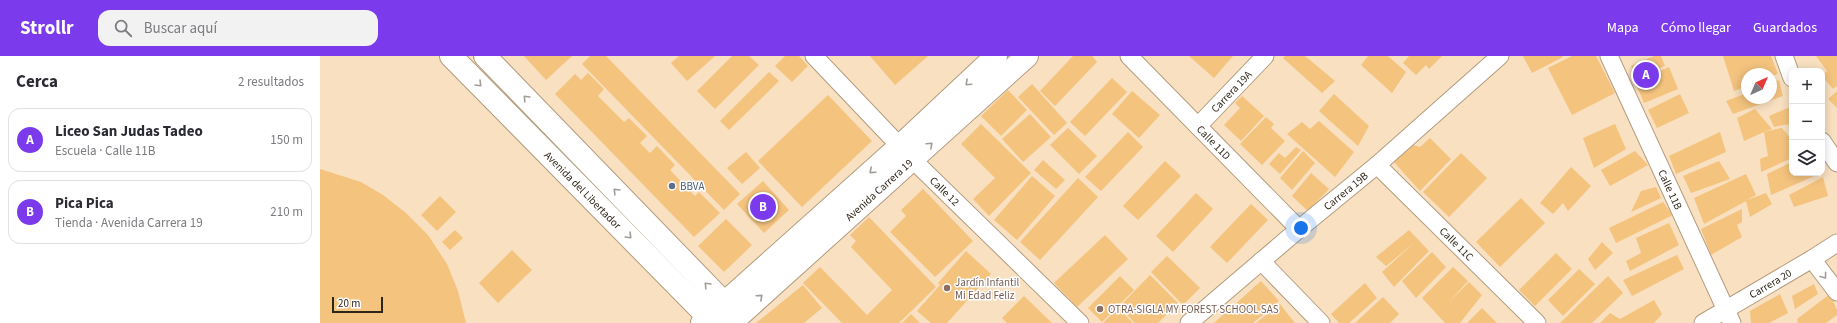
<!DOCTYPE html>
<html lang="es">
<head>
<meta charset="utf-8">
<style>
	:root { --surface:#fff; --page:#f2f2f3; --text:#2b2b33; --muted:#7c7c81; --line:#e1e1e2; --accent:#7c3aed }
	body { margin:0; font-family:"Source Sans 3",sans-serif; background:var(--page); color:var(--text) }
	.controls { position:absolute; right:12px; top:12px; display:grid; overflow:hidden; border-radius:8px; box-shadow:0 2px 10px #0003 }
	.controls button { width:36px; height:36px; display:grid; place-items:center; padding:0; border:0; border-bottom:1px solid var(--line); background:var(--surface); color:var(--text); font:20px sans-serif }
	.compass { position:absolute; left:1421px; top:12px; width:36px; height:36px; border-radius:50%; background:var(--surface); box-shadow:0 2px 10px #0003; rotate:44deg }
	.scale { position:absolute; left:12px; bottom:10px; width:51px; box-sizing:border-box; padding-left:4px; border:2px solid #2f261a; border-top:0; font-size:11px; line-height:14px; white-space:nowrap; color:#2f261a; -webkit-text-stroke:3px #fff; paint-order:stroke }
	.you { position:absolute; left:981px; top:172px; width:14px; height:14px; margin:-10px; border:3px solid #fff; border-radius:50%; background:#1a73e8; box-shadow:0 0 0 6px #1a73e833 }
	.badge { display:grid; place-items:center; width:26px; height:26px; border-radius:50%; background:var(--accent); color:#fff; font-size:13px; font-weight:700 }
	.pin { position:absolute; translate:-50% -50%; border:2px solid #fff; box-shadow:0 1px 4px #0006 }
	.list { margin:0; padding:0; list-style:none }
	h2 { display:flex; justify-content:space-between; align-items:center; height:52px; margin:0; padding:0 16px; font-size:17px }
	h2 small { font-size:13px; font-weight:400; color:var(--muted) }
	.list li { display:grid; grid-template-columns:26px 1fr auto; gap:12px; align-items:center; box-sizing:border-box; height:64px; margin:0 8px 8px; padding:0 8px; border:1px solid var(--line); border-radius:12px }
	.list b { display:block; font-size:15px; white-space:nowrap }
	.list p { margin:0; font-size:13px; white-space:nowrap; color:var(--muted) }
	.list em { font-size:13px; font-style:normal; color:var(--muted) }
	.icon { flex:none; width:22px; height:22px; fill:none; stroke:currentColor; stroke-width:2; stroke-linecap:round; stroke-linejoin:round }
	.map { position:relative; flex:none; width:1517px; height:267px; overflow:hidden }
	header { display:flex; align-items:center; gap:24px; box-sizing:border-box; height:56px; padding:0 20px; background:var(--accent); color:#fff }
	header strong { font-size:19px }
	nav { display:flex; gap:22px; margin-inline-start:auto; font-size:14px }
	.search { width:280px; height:36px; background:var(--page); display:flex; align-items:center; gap:10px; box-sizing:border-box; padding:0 14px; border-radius:12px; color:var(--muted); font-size:15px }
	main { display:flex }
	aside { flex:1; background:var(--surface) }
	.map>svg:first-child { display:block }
</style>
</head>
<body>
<header>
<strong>Strollr</strong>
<div class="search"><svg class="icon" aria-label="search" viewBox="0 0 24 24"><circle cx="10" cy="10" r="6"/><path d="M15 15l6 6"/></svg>Buscar aquí</div>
<nav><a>Mapa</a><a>Cómo llegar</a><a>Guardados</a></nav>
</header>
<main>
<aside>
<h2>Cerca<small>2 resultados</small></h2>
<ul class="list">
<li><span class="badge">A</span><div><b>Liceo San Judas Tadeo</b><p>Escuela · Calle 11B</p></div><em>150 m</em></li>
<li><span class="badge">B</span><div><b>Pica Pica</b><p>Tienda · Avenida Carrera 19</p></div><em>210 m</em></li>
</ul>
</aside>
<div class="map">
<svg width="1517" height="267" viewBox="0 0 1517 267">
	<rect width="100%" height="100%" fill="#f8e0c0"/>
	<g fill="#f4c37e">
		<path d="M204,0H252L226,24Z"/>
		<path d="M270,0H286L420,138L404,154L262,8Z"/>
		<path d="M359,0H395L367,25L351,7Z"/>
		<path d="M412,0H429L439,9L395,53L377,35Z"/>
		<path d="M465,0H479L488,10L472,26L455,10Z"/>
		<path d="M550,0H608L575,29Z"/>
		<path d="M753,0H772L777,6L735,50L720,35Z"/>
		<path d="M869,0H913L894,22Z"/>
		<path d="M965,0H985L1015,25L1002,37L963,2Z"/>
		<path d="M1048,0H1068L1086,16L1072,37L1041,9Z"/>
		<path d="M1089,0H1122L1109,13L1106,9L1096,19L1083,7Z"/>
		<path d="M1203,0H1242L1243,1L1212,17Z"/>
		<path d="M1252,0H1276L1295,37L1252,59L1228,12Z"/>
		<path d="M1334,0H1341L1345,10L1316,22L1311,10Z"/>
		<path d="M1403,0H1451L1458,18L1451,20V18H1427V30L1414,35Z"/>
		<path d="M1496,0H1517V30L1513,33L1502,20L1507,15Z"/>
		<path d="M1349,11L1358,33L1324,47L1315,26Z"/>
		<path d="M449,16L459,25L409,74L400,65Z"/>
		<path d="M268,17L284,33L278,40L304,66L309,62L327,80L320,87L330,97L337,90L355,109L350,114L375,140L379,136L400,157L374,181L235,38L255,18L261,24Z"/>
		<path d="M792,22L807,36L765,80L750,66Z"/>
		<path d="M1459,24L1463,40L1413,58L1406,45L1427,37V42H1451V27Z"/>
		<path d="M712,28L747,67L734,79L698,41Z"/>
		<path d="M688,34L707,54L681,80L661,60Z"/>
		<path d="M812,35L840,59L819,82L792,58Z"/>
		<path d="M1517,35V52L1508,43Z"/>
		<path d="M1014,38L1049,70L1038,90L999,55Z"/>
		<path d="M1360,38L1369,57L1337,72L1328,54Z"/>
		<path d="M508,39L552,85L482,151L438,105Z"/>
		<path d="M922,40L944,60L921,85L904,69L920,52L915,47Z"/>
		<path d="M1470,51L1472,55V76L1468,68L1454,71L1449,60Z"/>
		<path d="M1435,53L1452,73L1444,76L1461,72V71L1472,84V102L1441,116L1440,103L1448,100L1444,76L1424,85L1417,62Z"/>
		<path d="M710,58L731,81L703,106L682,83Z"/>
		<path d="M946,61L954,68L951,72L965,85L942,109L920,88Z"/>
		<path d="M999,65L1034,96L1015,121L967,78L982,66L990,73Z"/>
		<path d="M661,68L711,117L669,160L653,143L675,122L641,88Z"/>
		<path d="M1295,68L1306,93L1274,112L1263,82Z"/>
		<path d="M748,72L777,100L759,118L730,89Z"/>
		<path d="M808,76L823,91L781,135L765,121Z"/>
		<path d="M1400,76L1406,96L1356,118L1349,100Z"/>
		<path d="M1110,82L1131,103L1100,135L1074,106L1090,88L1100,91Z"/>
		<path d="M976,91L981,94L960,118L949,108L959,97L965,102Z"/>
		<path d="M983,95L995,107L972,134L960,122Z"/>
		<path d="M1315,95L1328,109L1290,130L1281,114Z"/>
		<path d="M426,96L440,112L422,128L407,112Z"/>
		<path d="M1141,97L1167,122L1129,161L1103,136Z"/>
		<path d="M723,104L745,124L736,133L714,114Z"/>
		<path d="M845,105L861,120L818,164L803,150Z"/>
		<path d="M1399,105L1410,123L1371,137L1363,120Z"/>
		<path d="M1472,106V117H1501L1451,139L1447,118Z"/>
		<path d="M1251,111L1271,130L1248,155L1243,147L1233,158L1220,147Z"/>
		<path d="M0,113L41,126L63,139L86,157L108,179L127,208L138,235L146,267H0Z"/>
		<path d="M991,117L1009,133L988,155L972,140Z"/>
		<path d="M1426,118L1436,139L1427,144L1446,137L1452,148L1430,161L1426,145L1384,168L1374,142Z"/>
		<path d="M712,120L735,140L697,184L674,164Z"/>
		<path d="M1503,121L1508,140L1474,151L1469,139Z"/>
		<path d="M758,122L778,141L720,204L700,186Z"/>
		<path d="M443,125L469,154L444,177L417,148Z"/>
		<path d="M1336,131L1341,142L1311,156L1321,135Z"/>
		<path d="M603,133L653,185L615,221L570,176L586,160L581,154Z"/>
		<path d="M876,137L893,153L853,196L836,180Z"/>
		<path d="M120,140L136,156L117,175L101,159Z"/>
		<path d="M1201,142L1225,167L1180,211L1156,186Z"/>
		<path d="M1343,146L1353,159L1296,187L1289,172Z"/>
		<path d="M931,148L948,164L907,207L890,191Z"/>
		<path d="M1422,153V166L1417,169L1422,181L1391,199L1381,173Z"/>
		<path d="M549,161L616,231L579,267H522L483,227L500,211L547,259L572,234L531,191L536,185L530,179Z"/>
		<path d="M406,163L432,189L404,216L378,190Z"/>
		<path d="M1349,167L1359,189L1310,215L1306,205L1321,197L1316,182Z"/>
		<path d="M135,174L143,182L130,194L122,186Z"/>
		<path d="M1089,174L1109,195L1074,231L1062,216L1094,187L1066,210L1056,201Z"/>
		<path d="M785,179L808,203L757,251L734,227Z"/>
		<path d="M1282,186L1293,197L1275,214L1268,203Z"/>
		<path d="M192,194L212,214L178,247L159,227Z"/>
		<path d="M646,195L671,218L627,267H611L597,255L620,229L618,227Z"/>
		<path d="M1112,196L1126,211L1096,242L1082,225Z"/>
		<path d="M1236,197L1252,213L1215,250L1199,234Z"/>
		<path d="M1357,199L1364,213L1312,240L1303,224Z"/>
		<path d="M847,200L880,232L863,249L831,216Z"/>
		<path d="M1133,211L1148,225L1128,247L1149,226L1162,239L1140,267H1125L1102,242Z"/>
		<path d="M1259,213L1275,228L1243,260L1228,244Z"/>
		<path d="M830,219L858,247L838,267H815L799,251Z"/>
		<path d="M800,220L814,234L782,266L768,252Z"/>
		<path d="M1288,220L1303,237L1272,267H1240Z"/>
		<path d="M941,225L959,245L933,267H894Z"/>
		<path d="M1045,227L1057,242L1029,267H1019L1011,258Z"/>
		<path d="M1494,228L1498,238L1475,253L1472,240Z"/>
		<path d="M483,229L502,252L484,267H436Z"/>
		<path d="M1460,238L1468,257L1449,267H1431L1430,255Z"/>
		<path d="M1510,238L1517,254V259L1506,267H1478L1477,263Z"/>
		<path d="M704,240L732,267H687L682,262Z"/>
		<path d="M1063,241L1079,258L1070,267H1035Z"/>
		<path d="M1334,244L1342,258L1334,267H1280L1290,257L1300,263Z"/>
		<path d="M960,248L975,267H936Z"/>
		<path d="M798,252L813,267H783Z"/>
		<path d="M1162,252L1177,267H1147Z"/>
		<path d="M591,258L600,267H582Z"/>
	</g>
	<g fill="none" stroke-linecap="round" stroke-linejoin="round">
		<g stroke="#b39c7e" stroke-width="19">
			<g id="minor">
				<path id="s1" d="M494,0L593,104L760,267"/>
				<path id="s2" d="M809,0L979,173"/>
				<path id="s3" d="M1289,0L1412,267"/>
				<path d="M1464,0L1472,22"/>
				<path id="s4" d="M878,70L945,0"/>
				<path d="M1502,85L1517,107"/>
				<path id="s5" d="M1057,109L1217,267"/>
				<path d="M1492,203L1517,236"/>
				<path d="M941,205L1001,267"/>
				<path id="s6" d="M869,267L979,173L1057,109L1180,0"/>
				<path id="s7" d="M1383,267L1492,203L1517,187"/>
			</g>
		</g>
		<g stroke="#b39c7e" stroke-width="24">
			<g id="major">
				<path id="s8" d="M131,0L394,267"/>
				<path d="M165,0L414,257"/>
				<path d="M382,267L580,90L676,0"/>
				<path id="s9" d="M411,267L707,0"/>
			</g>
		</g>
		<use href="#minor" stroke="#fff" stroke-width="17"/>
		<use href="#major" stroke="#fff" stroke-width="22"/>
	</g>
	<defs><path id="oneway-chevron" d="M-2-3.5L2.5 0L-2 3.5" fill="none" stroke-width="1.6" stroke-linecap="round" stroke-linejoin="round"/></defs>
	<g stroke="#a19d98">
		<use href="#oneway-chevron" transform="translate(648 27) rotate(137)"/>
		<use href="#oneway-chevron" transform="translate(159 28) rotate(45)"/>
		<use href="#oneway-chevron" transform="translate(206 42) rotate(-134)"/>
		<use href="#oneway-chevron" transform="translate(610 89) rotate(-43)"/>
		<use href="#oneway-chevron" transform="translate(552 115) rotate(138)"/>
		<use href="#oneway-chevron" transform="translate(296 135) rotate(-134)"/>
		<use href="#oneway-chevron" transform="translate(309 180) rotate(45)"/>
		<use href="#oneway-chevron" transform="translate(1504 220) rotate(53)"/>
		<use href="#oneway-chevron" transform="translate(387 229) rotate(-134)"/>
		<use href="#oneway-chevron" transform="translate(440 241) rotate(-42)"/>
	</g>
	<circle fill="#5c6f8a" stroke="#fff" stroke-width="1.5" cx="352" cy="130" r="4"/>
	<g fill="#8d6e63" stroke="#fff" stroke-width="1.5">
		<circle cx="627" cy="232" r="4"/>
		<circle cx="780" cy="253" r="4"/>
	</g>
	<g text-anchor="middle" stroke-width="3" stroke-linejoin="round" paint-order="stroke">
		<g font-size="11" fill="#2f261a" stroke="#fff">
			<text dy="4" stroke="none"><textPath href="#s4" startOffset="48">Carrera 19A</textPath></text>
			<text dy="4" stroke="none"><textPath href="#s2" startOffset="121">Calle 11D</textPath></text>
			<text dy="4" stroke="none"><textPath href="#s8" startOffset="188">Avenida del Libertador</textPath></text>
			<text dy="4" stroke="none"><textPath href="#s9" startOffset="199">Avenida Carrera 19</textPath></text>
			<text dy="4" stroke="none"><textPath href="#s3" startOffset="147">Calle 11B</textPath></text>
			<text dy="4" stroke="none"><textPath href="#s1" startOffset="188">Calle 12</textPath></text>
			<text dy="4" stroke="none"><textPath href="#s6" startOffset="205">Carrera 19B</textPath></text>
			<text dy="4" stroke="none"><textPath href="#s5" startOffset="112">Calle 11C</textPath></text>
			<text dy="4" stroke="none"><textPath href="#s7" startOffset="78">Carrera 20</textPath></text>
		</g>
		<g font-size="11" fill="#4e5e75" stroke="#fff" text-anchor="start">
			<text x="360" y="134">BBVA</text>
		</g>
		<g font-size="11" fill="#785e54" stroke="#fff" text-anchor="start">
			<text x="635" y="230">Jardín Infantil<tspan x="635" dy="13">Mi Edad Feliz</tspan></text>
			<text x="788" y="257">OTRA-SIGLA MY FOREST SCHOOL SAS</text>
		</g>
	</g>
</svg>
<div class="controls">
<button>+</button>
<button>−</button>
<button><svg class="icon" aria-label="layers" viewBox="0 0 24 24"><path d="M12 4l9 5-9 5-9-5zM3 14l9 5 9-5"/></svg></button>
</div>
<svg class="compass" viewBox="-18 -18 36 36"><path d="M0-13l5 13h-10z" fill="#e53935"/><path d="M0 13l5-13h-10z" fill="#7c7c81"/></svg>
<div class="scale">20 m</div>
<div class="you"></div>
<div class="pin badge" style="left:1326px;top:19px">A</div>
<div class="pin badge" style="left:443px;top:151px">B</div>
</div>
</main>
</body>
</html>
